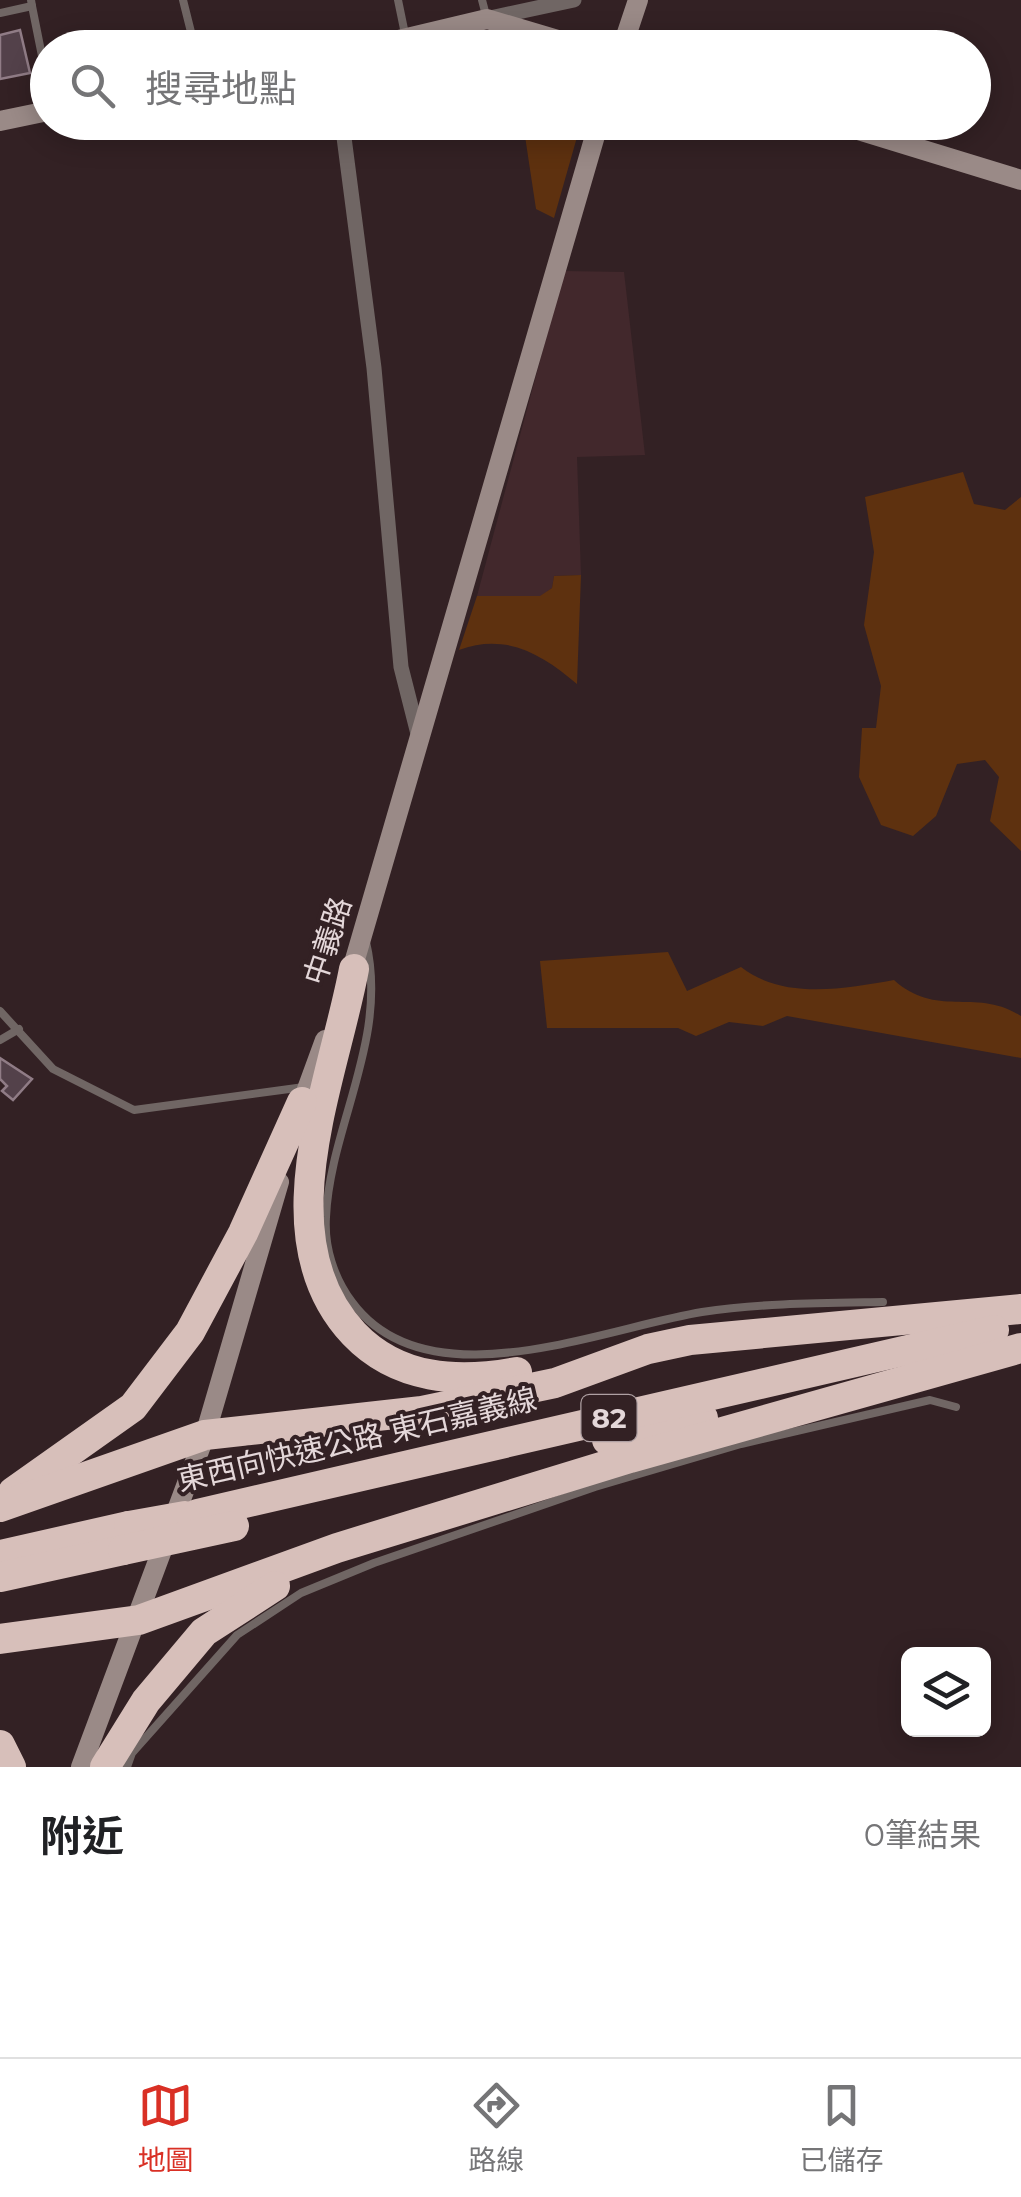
<!DOCTYPE html>
<html lang="zh-TW">
<head>
<meta charset="utf-8">
<style>
	:root { --surface:#fff; --page:#f6f6f6; --text:#202124; --muted:#757577; --line:#e0e0e0; --accent:#d93025 }
	body { margin:0; font-family:Montserrat,"Noto Sans TC",sans-serif; background:var(--page); color:var(--text) }
	.controls { position:absolute; right:30px; bottom:30px; display:grid; overflow:hidden; border-radius:15px; box-shadow:0 5px 25px #0003 }
	.controls button { width:90px; height:90px; display:grid; place-items:center; padding:0; border:0; border-bottom:2px solid var(--line); background:var(--surface); color:var(--text); font:50px sans-serif }
	.list { margin:0; padding:0; list-style:none }
	h2 { display:flex; justify-content:space-between; align-items:center; height:130px; margin:0; padding:0 40px; font-size:42px }
	h2 small { font-size:32px; font-weight:400; color:var(--muted) }
	.icon { flex:none; width:55px; height:55px; fill:none; stroke:currentColor; stroke-width:2; stroke-linecap:round; stroke-linejoin:round }
	.map { position:relative; flex:none; width:1021px; height:1767px; overflow:hidden }
	.search { position:absolute; background:var(--surface); box-shadow:0 5px 25px #0003; left:30px; right:30px; top:30px; height:110px; display:flex; align-items:center; gap:25px; box-sizing:border-box; padding:0 35px; border-radius:55px; color:var(--muted); font-size:38px }
	.sheet { height:290px; background:var(--surface) }
	nav { display:flex; justify-content:space-around; align-items:center; box-sizing:border-box; height:140px; border-top:2px solid var(--line); background:var(--surface); font-size:28px; color:var(--muted) }
	nav a { display:grid; justify-items:center; gap:5px }
	nav .on { color:var(--accent) }
	.map>svg:first-child { display:block }
</style>
</head>
<body>
<div class="map">
<svg width="1021" height="1767" viewBox="0 0 1021 1767">
	<rect width="100%" height="100%" fill="#332124"/>
	<path fill="#42282c" d="M564,271L624,272L645,455L577,457L581,575L554,576L552,588L541,596H477Z"/>
	<g fill="#5e310f">
		<path d="M523,123H581L554,218L536,209Z"/>
		<path d="M963,472L974,504L1005,510L1021,497V851L990,821L999,777L985,760L957,764L936,816L913,836L881,825L859,777L862,728H876L881,686L864,625L874,552L865,497Z"/>
		<path d="M581,575L577,684C543,655 506,632 459,650L477,596H540L552,588L554,576Z"/>
		<path d="M668,952L687,991L741,967C783,1000 844,989 894,980C937,1019 976,987 1021,1016V1058L787,1016L763,1026L729,1022L696,1036L678,1028H547L540,961Z"/>
	</g>
	<g fill="#53414a" stroke="#907c86" stroke-width="2.5">
		<path d="M20,30L30,73L0,79V35Z"/>
		<path d="M0,1058L32,1079L13,1100L2,1091L7,1086L0,1079Z"/>
	</g>
	<g fill="none" stroke-linecap="round" stroke-linejoin="round">
		<g stroke="#706664" stroke-width="8">
			<path d="M183,0L195,48"/>
			<path d="M398,0L405,34"/>
			<path d="M482,0L487,19"/>
			<path d="M32,6L46,76"/>
			<path d="M0,13L32,6L31,0"/>
			<path d="M366,942C389,1039 330,1126 326,1217C324,1247 334,1278 352,1302C427,1404 599,1329 702,1312C761,1303 823,1303 883,1302"/>
			<path d="M0,1011L53,1069L134,1110L304,1087"/>
			<path d="M0,1040L19,1029"/>
			<path d="M127,1767L132,1753L237,1635L301,1593L374,1563L595,1487L741,1444L930,1400L956,1407"/>
		</g>
		<g stroke="#706664" stroke-width="15">
			<path d="M490,18L574,0"/>
			<path d="M342,122L374,368L401,667L419,738"/>
		</g>
		<g stroke="#9a8a87" stroke-width="20">
			<path d="M365,48L487,19L585,48"/>
			<path d="M622,48L638,0"/>
			<path d="M0,121L48,111"/>
			<path d="M832,122L1021,180"/>
			<path d="M349,980L599,122"/>
			<path d="M299,1111L325,1040"/>
			<path d="M81,1767L205,1435L279,1182"/>
		</g>
		<g stroke="#d7bfba" stroke-width="30">
			<path d="M354,969C333,1082 263,1238 354,1334C398,1380 458,1383 517,1372"/>
			<path d="M607,1440L703,1418"/>
			<path d="M13,1492L133,1407L190,1332L243,1233L302,1102"/>
			<path d="M0,1507L205,1435L422,1411L555,1383L648,1349L690,1340L1021,1309"/>
			<path d="M197,1514L994,1330"/>
			<path d="M0,1555L129,1526"/>
			<path d="M0,1577L123,1550"/>
			<path d="M0,1639L139,1620L337,1548L630,1458L1021,1348"/>
			<path d="M0,1745L11,1767"/>
			<path d="M105,1767L146,1701L204,1632L275,1586"/>
		</g>
		<g stroke="#d7bfba" stroke-width="30">
			<path d="M129,1526L185,1516"/>
			<path d="M123,1550L234,1526"/>
		</g>
	</g>
	<g text-anchor="middle" stroke-width="8" stroke-linejoin="round" paint-order="stroke">
		<rect fill="#332124" stroke="#afa0a3" stroke-width="2.5" x="581.5" y="1395" width="55" height="46" rx="8"/>
		<g font-size="28" font-weight="bold" fill="#e4d7d9">
			<text x="609" y="1428">82</text>
		</g>
		<g font-size="30" fill="#e4d7d9" stroke="#332124">
			<text transform="translate(328 941) rotate(-72)" y="10">中義路</text>
			<text transform="translate(357 1440) rotate(-13)" y="10">東西向快速公路 東石嘉義線</text>
		</g>
	</g>
</svg>
<div class="controls">
<button><svg class="icon" aria-label="layers" viewBox="0 0 24 24"><path d="M12 4l9 5-9 5-9-5zM3 14l9 5 9-5"/></svg></button>
</div>
<div class="search"><svg class="icon" aria-label="search" viewBox="0 0 24 24"><circle cx="10" cy="10" r="6"/><path d="M15 15l6 6"/></svg>搜尋地點</div>
</div>
<section class="sheet">
<h2>附近<small>0筆結果</small></h2>
<ul class="list">
</ul>
</section>
<nav>
<a class="on"><svg class="icon" aria-label="map" viewBox="0 0 24 24"><path d="M3 6l6-2 6 2 6-2v14l-6 2-6-2-6 2zM9 4v14M15 6v14"/></svg>地圖</a>
<a><svg class="icon" aria-label="directions" viewBox="0 0 24 24"><path d="M12 3l9 9-9 9-9-9zM9 14v-3h6M13 9l2 2-2 2"/></svg>路線</a>
<a><svg class="icon" aria-label="saved" viewBox="0 0 24 24"><path d="M7 4h10v16l-5-4-5 4z"/></svg>已儲存</a>
</nav>
</body>
</html>
